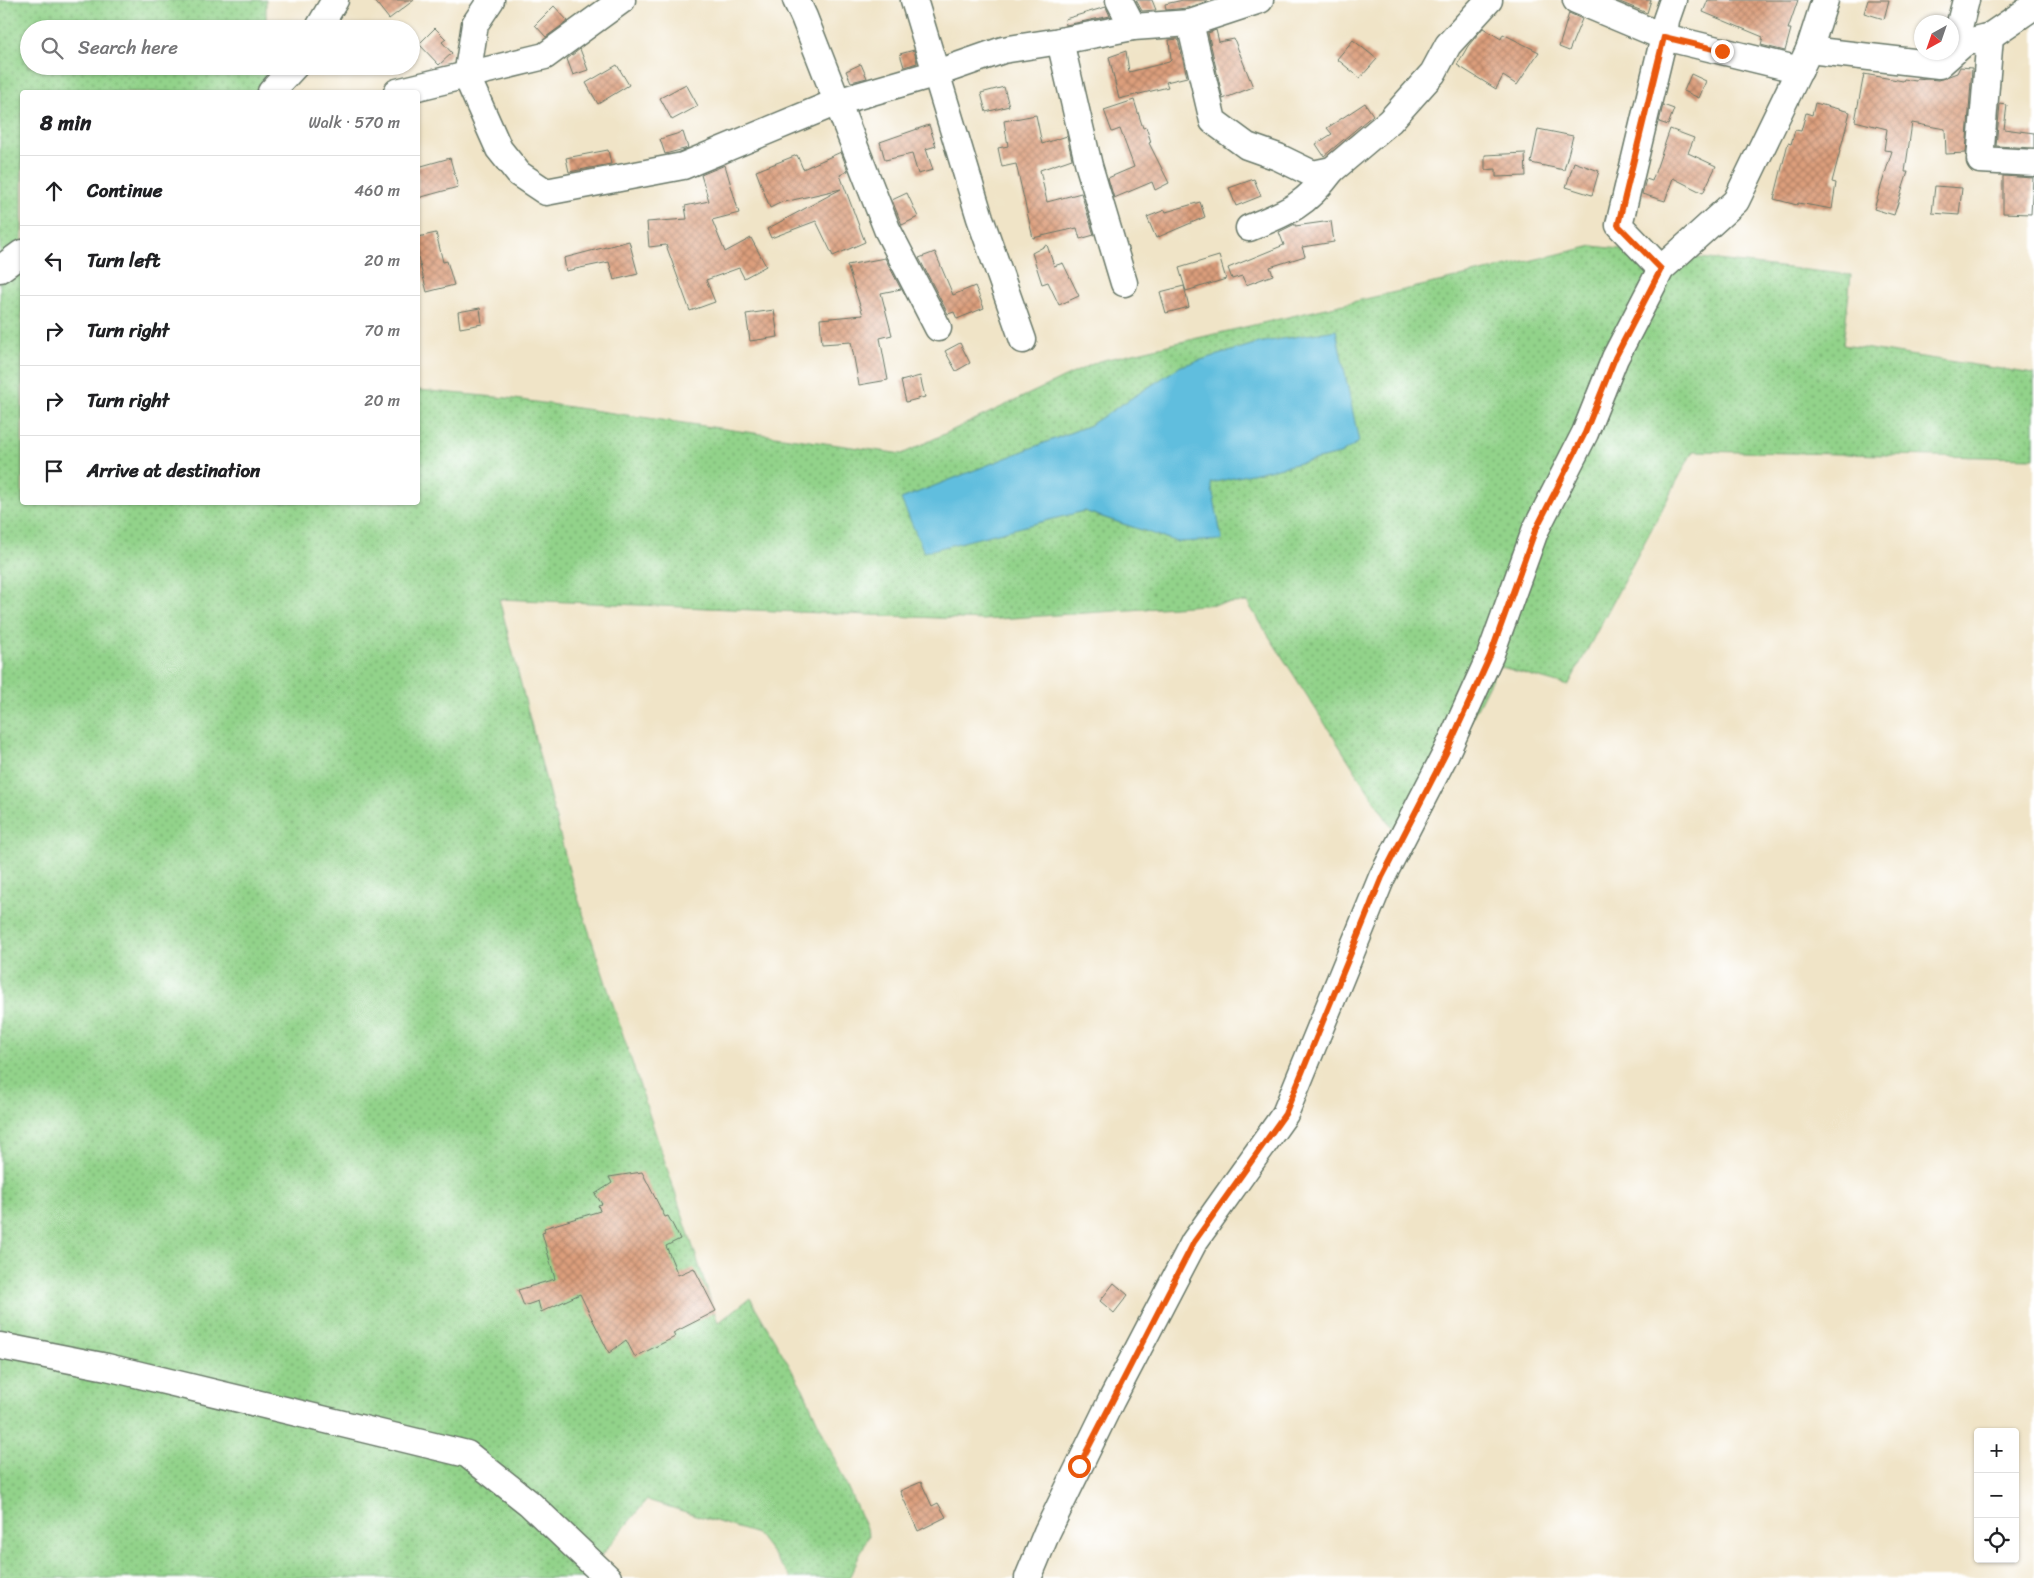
<!DOCTYPE html>
<html lang="en">
<head>
<meta charset="utf-8">
<style>
	:root { --surface:#fff; --page:#f6f6f6; --text:#202124; --muted:#757577; --line:#e0e0e0 }
	body { margin:0; font-family:Sriracha,sans-serif; background:var(--page); color:var(--text) }
	.controls { position:absolute; right:15px; bottom:15px; display:grid; overflow:hidden; border-radius:5px; box-shadow:0 1px 4px #0004 }
	.controls button { width:45px; height:45px; display:grid; place-items:center; padding:0; border:0; border-bottom:1px solid var(--line); background:var(--surface); color:var(--text); font:25px sans-serif }
	.compass { position:absolute; left:1914px; top:15px; width:45px; height:45px; border-radius:50%; background:var(--surface); box-shadow:0 1px 4px #0004; rotate:220deg }
	.stop { position:absolute; width:15px; height:15px; margin:-11px; border:4px solid #ea580c; border-radius:50%; background:#fff }
	.stop.end { background:#ea580c; border-color:#fff; box-shadow:0 1px 5px #0008 }
	.list { margin:0; padding:0; list-style:none }
	h2 { display:flex; justify-content:space-between; align-items:center; height:65px; margin:0; padding:0 20px; font-size:21px }
	h2 small { font-size:16px; font-weight:400; color:var(--muted) }
	.list li { display:grid; grid-template-columns:32px 1fr auto; gap:15px; align-items:center; box-sizing:border-box; height:70px; padding:0 20px; border-top:1px solid var(--line) }
	.list b { display:block; font-size:19px; white-space:nowrap }
	.list em { font-size:16px; font-style:normal; color:var(--muted) }
	.icon { flex:none; width:28px; height:28px; fill:none; stroke:currentColor; stroke-width:2; stroke-linecap:round; stroke-linejoin:round }
	.map { position:relative; flex:none; width:2034px; height:1578px; overflow:hidden }
	.search { position:absolute; background:var(--surface); box-shadow:0 1px 4px #0004; left:20px; top:20px; width:400px; height:55px; display:flex; align-items:center; gap:12px; box-sizing:border-box; padding:0 18px; border-radius:28px; color:var(--muted); font-size:19px }
	.panel { position:absolute; background:var(--surface); box-shadow:0 1px 4px #0004; left:20px; top:90px; width:400px; height:415px; border-radius:5px }
	.map>svg:first-child { display:block }
</style>
</head>
<body>
<div class="map">
<svg width="2034" height="1578" viewBox="0 0 2034 1578">
	<defs>
		<pattern id="grass-dots" width="8" height="8" patternUnits="userSpaceOnUse" patternTransform="scale(1.25)"><rect width="8" height="8" fill="#92d38a"/><path d="M2 2h.1M6 6h.1" fill="none" stroke="#77ac72" stroke-width="1.8" stroke-linecap="round"/></pattern>
		<pattern id="building-cross-hatch" width="8" height="8" patternUnits="userSpaceOnUse" patternTransform="scale(1.25)"><rect width="8" height="8" fill="#dc9e7b"/><path d="M0 0l8 8M0 8l8-8" fill="none" stroke="#b28266"/></pattern>
	</defs>
	<rect width="100%" height="100%" fill="#fff"/>
	<filter id="ink" filterUnits="userSpaceOnUse"><feTurbulence type="fractalNoise" baseFrequency=".02" numOctaves="2"/><feDisplacementMap in="SourceGraphic" scale="10" xChannelSelector="R" yChannelSelector="G"/><feConvolveMatrix kernelMatrix="1 2 1 2 8 2 1 2 1" color-interpolation-filters="sRGB"/></filter>
	<filter id="wash" filterUnits="userSpaceOnUse"><feTurbulence type="fractalNoise" baseFrequency=".0096" numOctaves="4" result="noise"/><feDisplacementMap in="SourceGraphic" scale="20" xChannelSelector="R" yChannelSelector="G"/><feGaussianBlur stdDeviation="1.12" result="paint"/><feColorMatrix in="noise" values="0 0 0 0 0 0 0 0 0 0 0 0 0 0 0 0 0 1.4 0 .05"/><feComposite in="paint" operator="in"/></filter>
	<g filter="url(#wash)">
		<rect width="100%" height="100%" fill="#f0e4c7"/>
		<path fill="url(#grass-dots)" stroke="#58885f" fill-rule="evenodd" d="M0,0H266V29H29V66H265V92H22V502H418V390L507,398L902,454L1099,361L1593,246L1851,275L1843,345L2034,374V458L1693,451L1568,686L1498,666L1406,850L1247,602L983,620L499,599L570,874L718,1323L750,1298L803,1389L869,1535L849,1578H791L757,1534L647,1500L584,1576L585,1578H0ZM1336,331L1358,442L1340,454L1210,483L1222,539L1178,542L1084,511L901,499L1090,425L1181,366L1258,343Z"/>
		<path fill="#60bede" stroke="#407e89" d="M1336,330L1359,442L1340,454L1211,483L1222,540L1178,542L1084,511L924,552L901,499L1090,425L1181,366L1258,343Z"/>
		<g id="blocks">
			<g fill="url(#building-cross-hatch)">
				<path d="M374,0H414L389,19Z"/>
				<path d="M1136,0H1152L1156,10L1142,11Z"/>
				<path d="M1183,0H1207L1208,1L1187,8L1166,10L1165,4Z"/>
				<path d="M1615,0H1651L1647,13Z"/>
				<path d="M1708,0H1798L1788,29H1791L1785,51L1761,45L1763,37L1703,12Z"/>
				<path d="M1868,0H1889L1884,19L1864,13Z"/>
				<path d="M554,6L568,21L546,37L535,25Z"/>
				<path d="M1106,7L1110,16L1066,25L1065,19Z"/>
				<path d="M1569,13L1582,19L1569,51L1559,47Z"/>
				<path d="M435,28L446,39L442,42L452,53L439,65L419,44Z"/>
				<path d="M1483,28L1501,39L1503,34L1539,52L1517,85L1503,76L1496,89L1457,65L1468,46Z"/>
				<path d="M1216,30L1219,42L1234,39L1253,87L1223,99L1208,33Z"/>
				<path d="M1178,39L1187,77L1166,82L1168,87L1119,99L1109,57L1126,51L1129,72L1169,62L1171,60L1169,40Z"/>
				<path d="M1353,40L1377,59L1360,78L1337,59Z"/>
				<path d="M580,49L588,70L573,75L567,59Z"/>
				<path d="M914,50L917,63L904,67L900,54Z"/>
				<path d="M861,64L867,78L851,82L846,71Z"/>
				<path d="M617,65L629,85L598,104L586,83Z"/>
				<path d="M1960,67L1972,68L1966,153L1946,154L1945,129L1912,123L1905,172H1908L1894,215L1874,209L1892,151L1884,150L1887,129L1855,121L1864,74L1903,81L1904,79L1916,81L1917,78L1938,80L1957,73Z"/>
				<path d="M1691,74L1706,81L1699,98L1684,91Z"/>
				<path d="M686,84L698,106L672,120L660,98Z"/>
				<path d="M1004,87L1009,106L986,112L981,93Z"/>
				<path d="M1134,100L1143,128L1146,127L1151,142L1149,143L1169,183L1155,190L1152,182L1114,198L1108,178L1134,167L1120,129L1112,132L1104,110Z"/>
				<path d="M1365,103L1373,115L1324,156L1316,144L1332,134L1327,128Z"/>
				<path d="M1815,103L1850,112L1832,182L1836,183L1832,209L1798,203L1797,205L1774,199L1788,143L1791,144L1795,130L1801,131L1806,113L1812,115Z"/>
				<path d="M2000,104L2007,105L2004,129L2034,133V148L1996,146Z"/>
				<path d="M1663,105L1674,109L1668,125L1659,122Z"/>
				<path d="M1036,115L1042,144L1067,136L1072,159L1040,170L1047,202L1081,193L1094,235L1080,239L1077,228L1033,238L1016,164L1002,167L998,148L1008,146L1004,121Z"/>
				<path d="M929,125L936,146L926,149L933,170L918,174L912,154L885,160L880,142Z"/>
				<path d="M1538,129L1573,136L1564,170L1531,163Z"/>
				<path d="M1670,129L1694,138L1688,153L1716,166L1703,193L1673,178L1665,201L1642,194L1646,179L1652,181Z"/>
				<path d="M683,132L688,148L665,154L660,139Z"/>
				<path d="M608,150L611,164L569,172L566,158Z"/>
				<path d="M841,152L848,171L840,175L865,242L833,256L816,221L771,238L767,229L841,189L784,202V201L770,208L756,171L797,155L803,169Z"/>
				<path d="M1525,153L1526,176L1496,177V169L1485,170V155Z"/>
				<path d="M450,158L458,187L418,198V167Z"/>
				<path d="M1574,162L1599,171L1592,195L1566,187Z"/>
				<path d="M725,165L739,213L712,220L725,252L751,238L766,266L744,278L739,268L706,280L715,302L690,311L666,245L649,247L647,222L687,219L685,206L709,201L701,175Z"/>
				<path d="M2003,176L2033,178L2031,214L2003,213Z"/>
				<path d="M1254,179L1261,196L1236,206L1229,188Z"/>
				<path d="M1935,186L1962,188L1959,215L1932,213Z"/>
				<path d="M907,193L918,217L902,225L892,200Z"/>
				<path d="M1200,202L1205,217L1156,238L1147,217L1165,210L1166,212Z"/>
				<path d="M1331,221L1334,242L1302,247L1305,256L1270,267L1273,275L1246,285L1242,276L1232,279L1228,268L1284,245L1279,232L1295,224V226Z"/>
				<path d="M436,233L443,262L447,261L454,285L427,292L418,257V237Z"/>
				<path d="M629,241L638,274L614,280L609,262L566,271L564,258Z"/>
				<path d="M1047,245L1054,266L1063,263L1079,296L1059,305L1048,282L1042,284L1032,253Z"/>
				<path d="M935,252L953,295L975,286L984,308L957,319L954,312L948,314L919,258Z"/>
				<path d="M1219,256L1226,279L1186,291L1179,268Z"/>
				<path d="M885,258L901,289L881,293L892,335L880,338L888,380L859,385L851,342L822,344L820,319L863,315L847,265Z"/>
				<path d="M1184,286L1189,307L1166,313L1160,292Z"/>
				<path d="M480,308L482,324L460,328L458,312Z"/>
				<path d="M774,310L778,337L750,341L746,314Z"/>
				<path d="M960,343L970,363L956,371L945,351Z"/>
				<path d="M920,376L925,397L906,402L901,381Z"/>
				<path d="M642,1172L665,1217L668,1216L680,1239L666,1246L678,1275L694,1268L716,1311L673,1333L675,1337L635,1357L626,1340L609,1353L580,1294L541,1312L538,1301L524,1306L518,1290L555,1279L542,1233L545,1232L544,1228L600,1211L598,1205L602,1204L595,1194L612,1183L609,1177Z"/>
				<path d="M1114,1283L1128,1295L1114,1313L1100,1301Z"/>
				<path d="M921,1482L932,1506L938,1503L946,1517L918,1531L900,1491Z"/>
			</g>
		</g>
	</g>
	<g filter="url(#ink)">
		<use href="#blocks" fill-opacity="0" stroke="#687767" stroke-width="1"/>
		<g fill="none" stroke-linecap="round" stroke-linejoin="round">
			<g stroke="#687767" stroke-width="29">
				<g id="minor">
					<path d="M491,0L475,24L467,77L499,149L519,174L546,192L683,166L837,102L937,73L1003,50L1060,41L1133,27L1190,23L1260,0"/>
					<path d="M796,0L804,17L887,229L938,328"/>
					<path d="M914,0L980,218L1023,340"/>
					<path d="M1119,0L1133,27"/>
					<path d="M1576,0L1664,37L1800,70"/>
					<path d="M1190,23L1213,121L1247,146L1278,157L1313,174L1332,170L1390,121L1433,73L1448,45L1489,0"/>
					<path d="M318,29L335,0"/>
					<path d="M1990,36L1980,160L2034,163"/>
					<path d="M1060,41L1089,166L1124,283"/>
					<path d="M1964,43L1958,31L1966,0"/>
					<path d="M1809,50L1939,65L1964,43L1990,36L2034,6"/>
					<path d="M271,92L295,66"/>
					<path d="M397,92L545,56L622,0"/>
					<path d="M1249,228C1289,212 1306,205 1332,170"/>
					<path d="M0,269L22,253"/>
					<path d="M1661,269L1619,225L1664,37L1666,20L1673,0"/>
					<path d="M0,1346L107,1367L467,1454L529,1503L608,1578"/>
					<path d="M1028,1578L1047,1532L1111,1401L1194,1242L1285,1114L1382,877L1446,753L1490,656L1535,531L1585,433L1615,358L1661,269L1736,201L1809,50L1825,0"/>
				</g>
			</g>
			<use href="#minor" stroke="#fff" stroke-width="26"/>
		</g>
	</g>
	<g fill="none" stroke-linecap="round" stroke-linejoin="round" filter="url(#ink)">
		<path stroke="#ea580c" stroke-width="6" d="M1079,1466L1194,1242L1285,1114L1382,877L1446,753L1490,656L1535,531L1585,433L1615,358L1661,269L1618,225L1664,37L1722,51"/>
	</g>
</svg>
<div class="controls">
<button>+</button>
<button>−</button>
<button><svg class="icon" aria-label="locate" viewBox="0 0 24 24"><circle cx="12" cy="12" r="6"/><path d="M12 2v4M12 18v4M2 12h4M18 12h4"/></svg></button>
</div>
<svg class="compass" viewBox="-18 -18 36 36"><path d="M0-13l5 13h-10z" fill="#e53935"/><path d="M0 13l5-13h-10z" fill="#757577"/></svg>
<div class="stop" style="left:1079px;top:1466px"></div>
<div class="stop end" style="left:1722px;top:51px"></div>
<div class="search"><svg class="icon" aria-label="search" viewBox="0 0 24 24"><circle cx="10" cy="10" r="6"/><path d="M15 15l6 6"/></svg>Search here</div>
<section class="panel">
<h2>8 min<small>Walk · 570 m</small></h2>
<ul class="list">
<li><svg class="icon" aria-label="ahead" viewBox="0 0 24 24"><path d="M12 20V5M6 11l6-6 6 6"/></svg><div><b>Continue</b></div><em>460 m</em></li>
<li><svg class="icon" aria-label="left" viewBox="0 0 24 24"><path d="M17 20v-9H6M10 6l-5 5 5 5"/></svg><div><b>Turn left</b></div><em>20 m</em></li>
<li><svg class="icon" aria-label="right" viewBox="0 0 24 24"><path d="M7 20v-9h11M14 6l5 5-5 5"/></svg><div><b>Turn right</b></div><em>70 m</em></li>
<li><svg class="icon" aria-label="right" viewBox="0 0 24 24"><path d="M7 20v-9h11M14 6l5 5-5 5"/></svg><div><b>Turn right</b></div><em>20 m</em></li>
<li><svg class="icon" aria-label="arrive" viewBox="0 0 24 24"><path d="M6 21V4h12l-3 4 3 4H6"/></svg><div><b>Arrive at destination</b></div></li>
</ul>
</section>
</div>
</body>
</html>
